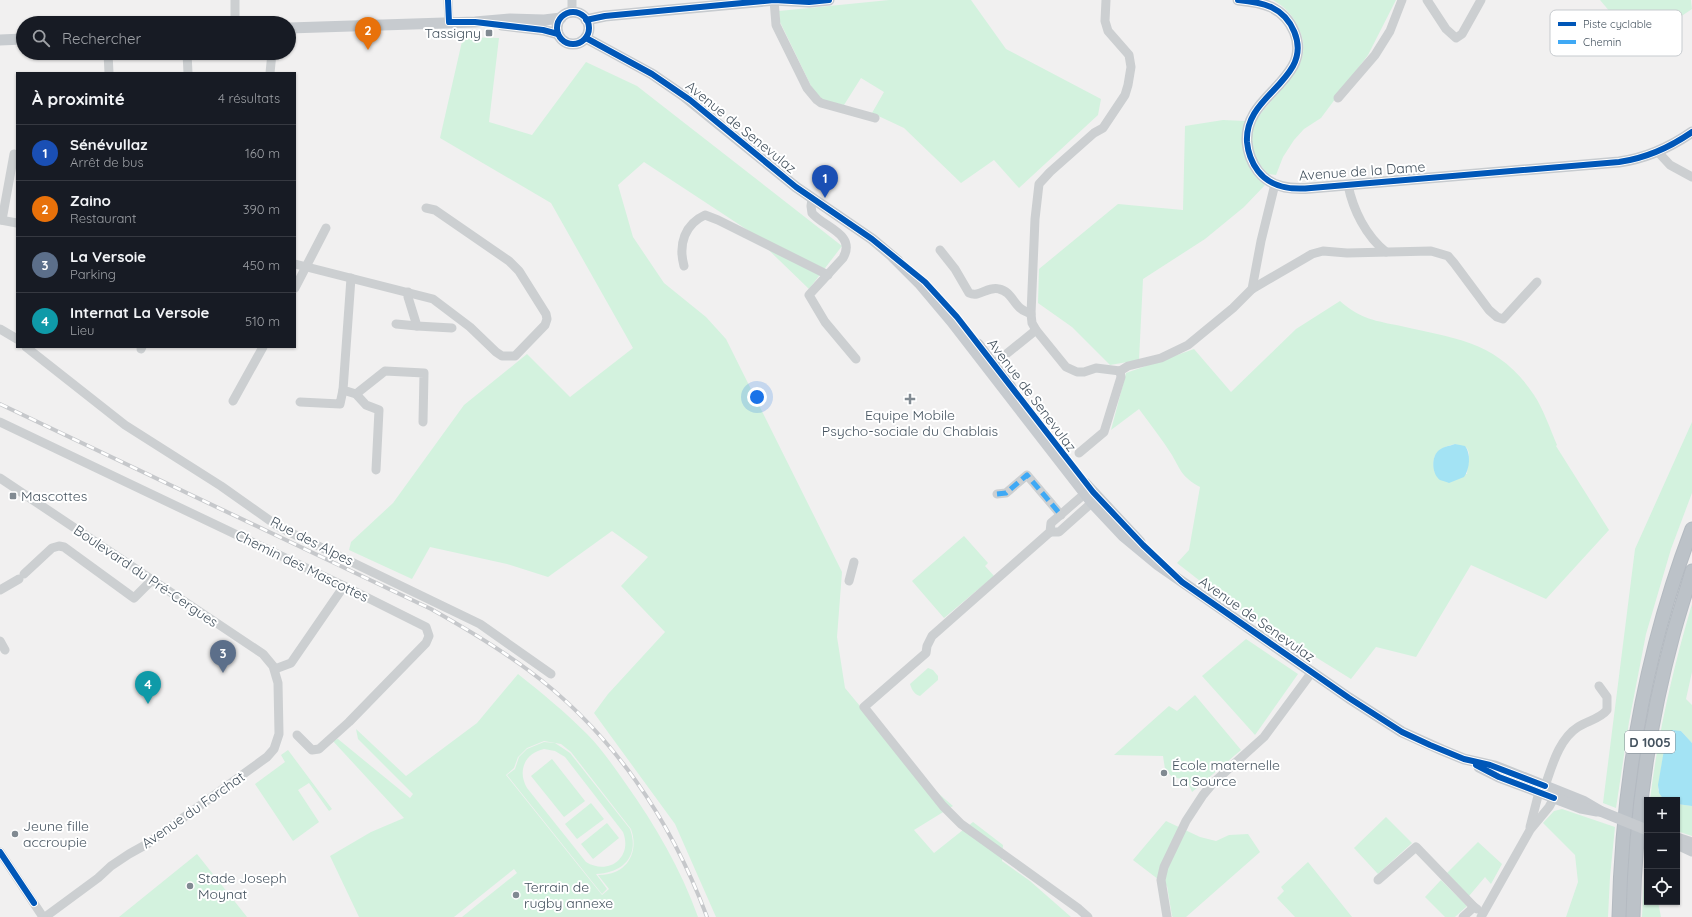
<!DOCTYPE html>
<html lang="fr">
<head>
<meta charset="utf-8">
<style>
	:root { --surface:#171b24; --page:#20242c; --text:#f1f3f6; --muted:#9ea1a6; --line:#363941; --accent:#1a73e8 }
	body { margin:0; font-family:Quicksand,sans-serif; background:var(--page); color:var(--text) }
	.controls { position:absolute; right:12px; bottom:12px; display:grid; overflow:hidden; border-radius:0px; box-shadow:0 1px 3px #0004 }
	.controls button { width:36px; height:36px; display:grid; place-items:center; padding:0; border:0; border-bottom:1px solid var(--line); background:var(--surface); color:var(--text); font:20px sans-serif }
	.you { position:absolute; left:757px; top:397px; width:14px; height:14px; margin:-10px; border:3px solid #fff; border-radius:50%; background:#1a73e8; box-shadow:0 0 0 6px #1a73e833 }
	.badge { display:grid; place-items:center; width:26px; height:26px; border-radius:50%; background:var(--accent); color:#fff; font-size:13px; font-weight:700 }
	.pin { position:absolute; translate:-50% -33px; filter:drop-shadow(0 1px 2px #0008) }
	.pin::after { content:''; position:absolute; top:21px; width:14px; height:12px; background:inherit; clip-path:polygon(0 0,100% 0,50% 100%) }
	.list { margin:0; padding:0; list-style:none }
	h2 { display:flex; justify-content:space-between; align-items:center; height:52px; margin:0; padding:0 16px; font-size:17px }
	h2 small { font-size:13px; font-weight:400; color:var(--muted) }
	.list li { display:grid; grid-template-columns:26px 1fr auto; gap:12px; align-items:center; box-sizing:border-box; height:56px; padding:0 16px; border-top:1px solid var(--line) }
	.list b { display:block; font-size:15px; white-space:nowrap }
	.list p { margin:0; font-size:13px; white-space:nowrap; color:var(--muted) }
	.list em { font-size:13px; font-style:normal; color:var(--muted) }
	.icon { flex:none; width:22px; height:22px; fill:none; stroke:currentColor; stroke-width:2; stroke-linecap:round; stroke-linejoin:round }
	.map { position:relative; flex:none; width:1692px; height:917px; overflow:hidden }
	.search { position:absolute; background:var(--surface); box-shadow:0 1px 3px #0004; left:16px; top:16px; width:280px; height:44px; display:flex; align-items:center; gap:10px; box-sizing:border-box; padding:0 14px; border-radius:22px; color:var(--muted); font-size:15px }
	.panel { position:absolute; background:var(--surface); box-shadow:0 1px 3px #0004; left:16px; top:72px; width:280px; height:276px; border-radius:0px }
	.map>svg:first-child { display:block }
</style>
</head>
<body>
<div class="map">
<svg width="1692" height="917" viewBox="0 0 1692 917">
	<rect width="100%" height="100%" fill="#f1f0f0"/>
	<g fill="#d3f2de" fill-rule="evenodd">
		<path d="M889,0H971L1006,49L1101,99L1098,115L1019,188L994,160L961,183L904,128L872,113L884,92L861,78L844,105L825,101L814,92L780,22L779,11Z"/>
		<path d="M1273,0H1396L1368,55L1321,118L1304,129L1294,140L1283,157L1276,175L1268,174C1208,111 1327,90 1299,29C1293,15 1285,7 1273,0Z"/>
		<path d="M1600,0H1691L1692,9L1638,45Z"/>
		<path d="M463,37L499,38L489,122L532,135L586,62L637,86L842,246L809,289L749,231L644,162L618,185L633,237L664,283L706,317L726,339L842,572L837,637L845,688L917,775L953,806L914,830L934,853L973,822L1003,845L1002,861L1030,881L1071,917H716L675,824L594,713L608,694L665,632L621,586L648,557L612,531L548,577L507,564L430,547L412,579L349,550L351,542L393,503L464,405L527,354L570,397L633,348L551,203L440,138Z"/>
		<path d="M1223,120L1245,121C1245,148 1241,167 1265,185L1244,207L1205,239L1143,279L1139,360L1110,365L1072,327L1038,303L1039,269L1118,204L1183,210L1185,126Z"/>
		<path d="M1340,301C1360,319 1376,321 1401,326C1458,339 1499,342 1534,395C1544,410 1550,429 1557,445L1556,446L1609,530L1546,599L1471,565L1416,657L1376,647L1351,679L1227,602L1177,563L1189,550L1200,487C1182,477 1181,471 1172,455C1162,439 1150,424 1139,409L1111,430L1126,373L1194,349L1231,392L1296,329ZM1455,444L1467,448L1469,453L1467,474L1435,473C1430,454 1438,448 1455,444Z"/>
		<path d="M1692,422V493L1671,549L1646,634L1629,722L1616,808L1603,803L1635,549Z"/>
		<path d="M964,536L988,563L985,566L994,576L944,618L912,581Z"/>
		<path d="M1692,604V672L1686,699L1692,705V743L1681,731L1666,738L1658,790L1664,800H1650C1658,734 1673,668 1692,604Z"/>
		<path d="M1246,639L1298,674L1255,735L1202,676Z"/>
		<path d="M928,668L933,670L938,676V680L920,696C914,694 912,690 910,684Z"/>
		<path d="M518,674C542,693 565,712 587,734C601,748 614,767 626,784C655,825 681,869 698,917H462L517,873L514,869L454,917H359L330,856L371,832L404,818L332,740L338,739L410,798L413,794L358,739L356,729L406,776L477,723ZM544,741L561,744L571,752L631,829C640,854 625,876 598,875L609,889L602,895L506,775L514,768L518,757L527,748Z"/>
		<path d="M1195,695L1241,750L1192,792L1187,780L1172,777L1165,769L1163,756L1114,755L1169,706L1177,711Z"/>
		<path d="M544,742L555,743L570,753L630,829C640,857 622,873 596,874L607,889L602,894L507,775L515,769L519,757L527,749ZM544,749L555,751L565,757L623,832C633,857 609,876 586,862L527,788C517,771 525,753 544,749Z"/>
		<path d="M288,750L332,809L329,811L309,783L298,790L319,822L293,841L255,784L285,762L281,755Z"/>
		<path d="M552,759L585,801L564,817L531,776Z"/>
		<path d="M591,803L604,819L577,839L565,824Z"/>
		<path d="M1677,804L1692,806V836L1677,831Z"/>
		<path d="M1562,809L1615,827L1610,877L1608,917H1566L1578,882L1575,855L1543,823L1554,811Z"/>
		<path d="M1386,817L1412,843L1378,874L1354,848Z"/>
		<path d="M1166,821L1200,837L1216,841L1229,835L1248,834L1260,852L1186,917H1173L1172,916L1167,886L1133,860Z"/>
		<path d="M607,823L619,838L593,859L581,844Z"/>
		<path d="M1646,839L1647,902H1658L1661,917H1642Z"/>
		<path d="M1478,842L1502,864L1491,884L1485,877L1469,896L1447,873Z"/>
		<path d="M197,854L247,917H119Z"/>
		<path d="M1308,862L1352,917H1295L1277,898L1284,891L1281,887Z"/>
		<path d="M1441,880L1467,906L1455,917H1445L1425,897Z"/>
	</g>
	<g fill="#a3e3f4">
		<path d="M1455,444L1465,446C1471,453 1470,469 1464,477L1449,483C1447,482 1443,481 1440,480C1432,474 1431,458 1438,451C1442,447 1449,446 1455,444Z"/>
		<path d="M1672,730L1681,731L1692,743V806L1677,804V800H1664L1659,793L1658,785L1666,738Z"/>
	</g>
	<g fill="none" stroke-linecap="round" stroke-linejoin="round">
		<g stroke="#b4bac1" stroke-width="15">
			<g id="highway">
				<path d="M1619,917C1622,786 1645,652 1692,529"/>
				<path d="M1633,917C1635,822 1648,727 1673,635C1679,613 1686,592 1692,571"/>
			</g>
		</g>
		<g stroke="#cccfd1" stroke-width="9">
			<path d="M448,0L449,22"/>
			<path d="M572,0V13"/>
			<path d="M774,0L776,25L807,88L817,100L821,103L875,118"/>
			<path d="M1106,0L1105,21L1108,31L1129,55L1131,67L1128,85L1125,95L1103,128L1094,133L1050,172L1039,184L1035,219L1031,314L1032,323L1036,330L1066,367L1077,372H1084L1096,368L1120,371"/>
			<path d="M1427,0L1446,29L1456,38L1462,34L1481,0"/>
			<path d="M235,23V0"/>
			<path d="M108,53L109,73"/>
			<path d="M187,53L188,73"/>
			<path d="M270,73L272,53"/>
			<path d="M1338,98L1375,55L1390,31L1402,0"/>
			<path d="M1658,152L1670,165L1692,177"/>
			<path d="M1348,185C1353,210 1366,236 1386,252"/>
			<path d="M812,199L811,206L812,213C823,227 857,234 843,258L809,295L825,322L856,359"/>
			<path d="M0,220L17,223"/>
			<path d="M2,220L14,154"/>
			<path d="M940,250L955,269L969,293C980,298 987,286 999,289C1010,291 1013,302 1020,308C1023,311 1027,312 1031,314"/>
			<path d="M295,264L433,299L470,327L496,352L502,356H515L545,325L547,319L546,314L519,271L509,261L435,210L426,208"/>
			<path d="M684,266C678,244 685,224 705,215L718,220L828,275"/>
			<path d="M351,278L343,390L356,394L366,405L379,410L376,470"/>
			<path d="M295,288L326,228"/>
			<path d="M1252,289L1312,254L1323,251L1347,253L1431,251L1448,256L1454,263L1489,310L1497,317L1503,319L1537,282"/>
			<path d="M408,292V297L417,326L452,328"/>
			<path d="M396,324L417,326"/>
			<path d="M0,329L17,339"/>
			<path d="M26,347L125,425L221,486L279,527L480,624L551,674"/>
			<path d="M141,349L142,347"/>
			<path d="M989,368L1036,330"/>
			<path d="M1120,371L1128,366L1161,358L1188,345L1233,308L1252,289L1261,241L1275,184"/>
			<path d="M356,394L385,371L424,373L423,422"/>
			<path d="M233,401L263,347"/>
			<path d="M300,402L340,404L343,390"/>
			<path d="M0,422L344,586L426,627L429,636L426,643L349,722L319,749L312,750L297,735"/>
			<path d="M1079,453L1104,432L1121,377L1120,371"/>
			<path d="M0,478L263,654L273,666L278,683L279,734L274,749L267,757L147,844L129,854L111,866L98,878L45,917"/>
			<path d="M997,494L1006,493L1027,475L1061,515"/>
			<path d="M1050,532H1059L1097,498"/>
			<path d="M24,574L52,548L59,546L64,547L134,598L152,580"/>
			<path d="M849,581L854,562"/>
			<path d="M0,590L19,579"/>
			<path d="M0,641L5,650"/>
			<path d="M275,669L291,663L344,586"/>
			<path d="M1545,786C1552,766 1559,739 1578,727C1587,721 1600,719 1607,710V697L1599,686"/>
			<path d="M1530,827L1539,792"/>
			<path d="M0,852L43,917"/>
			<path d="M1378,880L1416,847L1474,907"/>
			<path d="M1088,917L1079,909L961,824L943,806L864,707L926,653L927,646L932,636L1050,532L1051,523L1089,490"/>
			<path d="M1167,917L1161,880L1164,867L1186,821L1203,795L1213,783L1264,737L1312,672"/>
			<path d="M1463,917L1474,907L1477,909"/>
			<path d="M1481,917L1530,830L1549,807L1554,798"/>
		</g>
		<g stroke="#c7cbcf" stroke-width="11">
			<path d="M774,0L809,2L829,0"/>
			<path d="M1238,0C1249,1 1260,2 1271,7C1292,17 1305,44 1293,66C1278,93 1245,107 1247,142C1248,153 1252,163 1258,171C1271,188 1291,190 1311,188L1619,162C1647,158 1669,148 1692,132"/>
			<circle cx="573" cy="28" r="16"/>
			<path d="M586,20L605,16L776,0"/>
			<path d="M502,25L543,30L558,34"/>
			<path d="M289,28L475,22L510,19L544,20L561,18"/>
			<path d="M586,38L652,74L684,96L796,187L872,239L898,261"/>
			<path d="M0,40L23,39"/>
			<path d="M893,257L919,283L951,321L1092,503L1123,536L1158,565L1349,698L1402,732L1442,750L1464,759L1495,766L1583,801L1600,811"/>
			<path d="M978,344L1011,387"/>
			<path d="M1085,483L1140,542"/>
			<path d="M1479,767L1499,777L1581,808L1597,811"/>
			<path d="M1677,838L1692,843"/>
			<path d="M1677,844L1692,851"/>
		</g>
		<use href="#highway" stroke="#bcc2c8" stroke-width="13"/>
		<g stroke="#c6c8cb" stroke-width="4">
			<path id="rail" d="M0,404L431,609C465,628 497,647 528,670C612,732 671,820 707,917"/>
		</g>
		<use href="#rail" stroke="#fff" stroke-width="2.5" stroke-dasharray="8" stroke-linecap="butt"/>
		<path stroke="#c7cbcf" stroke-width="11" d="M1600,811L1647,830"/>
		<path stroke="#3fa9f5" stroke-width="5" stroke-dasharray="10 5" stroke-linecap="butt" d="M997,494L1006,493L1027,475L1061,515"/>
		<g stroke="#fff" stroke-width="8">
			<g id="cycleway">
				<path d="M448,0L449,22H475L543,30L558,34"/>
				<path d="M1238,0C1249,1 1260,2 1271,7C1292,17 1305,44 1293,66C1278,93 1245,107 1247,142C1248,153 1252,163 1258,171C1271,188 1291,190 1311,188L1619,162C1647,158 1669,148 1692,132"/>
				<circle cx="573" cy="28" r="16"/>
				<path d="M586,20L605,16L774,0L809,2L829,0"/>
				<path d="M586,38L652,74L690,100L796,187L872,239L925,282L957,317L1093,492L1143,545L1182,582L1349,698L1402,732L1430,745L1464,759L1490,765L1545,786"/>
				<path d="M1476,765L1499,777L1554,798"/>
				<path d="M0,852L34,903"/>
			</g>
		</g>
		<use href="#cycleway" stroke="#0057b8" stroke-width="6"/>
	</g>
	<g fill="#818a92" stroke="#fff" stroke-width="1.5">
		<rect x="485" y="29" width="8" height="8" rx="2"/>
		<path d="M908 393h4v4h4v4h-4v4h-4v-4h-4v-4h4z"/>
		<rect x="9" y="492" width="8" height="8" rx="2"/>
		<circle cx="1164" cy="773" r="4"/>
		<circle cx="15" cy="834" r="4"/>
		<circle cx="190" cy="886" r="4"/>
		<circle cx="516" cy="895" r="4"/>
	</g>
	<g text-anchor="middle" stroke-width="4" stroke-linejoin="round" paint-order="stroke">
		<rect fill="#fff" stroke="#7d878f" stroke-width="1" x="1625" y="731" width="50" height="22" rx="3"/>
		<g font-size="13" font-weight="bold" fill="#45535f">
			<text x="1650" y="747">D 1005</text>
		</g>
		<g font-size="14" fill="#45535f" stroke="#fff" text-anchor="start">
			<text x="481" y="38" text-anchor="end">Tassigny</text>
			<text x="910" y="420" text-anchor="middle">Equipe Mobile<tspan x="910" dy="16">Psycho-sociale du Chablais</tspan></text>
			<text x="21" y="501">Mascottes</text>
			<text x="1172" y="770">École maternelle<tspan x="1172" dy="16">La Source</tspan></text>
			<text x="23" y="831">Jeune fille<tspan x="23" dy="16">accroupie</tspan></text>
			<text x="198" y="883">Stade Joseph<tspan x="198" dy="16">Moynat</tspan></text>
			<text x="524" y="892">Terrain de<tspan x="524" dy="16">rugby annexe</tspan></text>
		</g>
		<g font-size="14" fill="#45535f" stroke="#fff">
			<text transform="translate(741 127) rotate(39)" y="5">Avenue de Senevulaz</text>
			<text transform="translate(1362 171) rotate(-4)" y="5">Avenue de la Dame</text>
			<text transform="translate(1032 395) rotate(53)" y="5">Avenue de Senevulaz</text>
			<text transform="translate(312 541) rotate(27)" y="5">Rue des Alpes</text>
			<text transform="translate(302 566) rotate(26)" y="5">Chemin des Mascottes</text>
			<text transform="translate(146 576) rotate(34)" y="5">Boulevard du Pré-Cergues</text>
			<text transform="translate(1257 619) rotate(35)" y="5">Avenue de Senevulaz</text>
			<text transform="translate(193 810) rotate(-35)" y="5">Avenue du Forchat</text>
		</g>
	</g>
	<rect x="1550" y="10" width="132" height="46" rx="6" fill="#fff" stroke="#c7cbcf" stroke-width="1"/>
	<rect x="1558" y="22" width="18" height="4" fill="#0057b8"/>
	<rect x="1558" y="40" width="18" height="4" fill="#3fa9f5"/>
	<g font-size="11" fill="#45535f">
		<text x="1583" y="28">Piste cyclable</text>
		<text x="1583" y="46">Chemin</text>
	</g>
</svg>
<div class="controls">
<button>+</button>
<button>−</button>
<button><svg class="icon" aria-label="locate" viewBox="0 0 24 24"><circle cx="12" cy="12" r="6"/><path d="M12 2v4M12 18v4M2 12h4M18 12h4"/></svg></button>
</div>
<div class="you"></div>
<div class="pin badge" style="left:825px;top:198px;background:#1a4fb4">1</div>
<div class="pin badge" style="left:368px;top:50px;background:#e8710a">2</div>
<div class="pin badge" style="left:223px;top:673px;background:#5c6f8a">3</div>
<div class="pin badge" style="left:148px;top:704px;background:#0f9aa8">4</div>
<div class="search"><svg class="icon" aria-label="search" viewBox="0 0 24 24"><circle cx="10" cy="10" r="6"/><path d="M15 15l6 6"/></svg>Rechercher</div>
<section class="panel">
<h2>À proximité<small>4 résultats</small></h2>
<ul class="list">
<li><span class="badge" style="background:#1a4fb4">1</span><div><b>Sénévullaz</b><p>Arrêt de bus</p></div><em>160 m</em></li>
<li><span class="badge" style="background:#e8710a">2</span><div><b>Zaino</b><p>Restaurant</p></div><em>390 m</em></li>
<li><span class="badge" style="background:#5c6f8a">3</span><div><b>La Versoie</b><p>Parking</p></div><em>450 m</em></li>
<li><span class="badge" style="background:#0f9aa8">4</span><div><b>Internat La Versoie</b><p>Lieu</p></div><em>510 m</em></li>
</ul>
</section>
</div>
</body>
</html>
